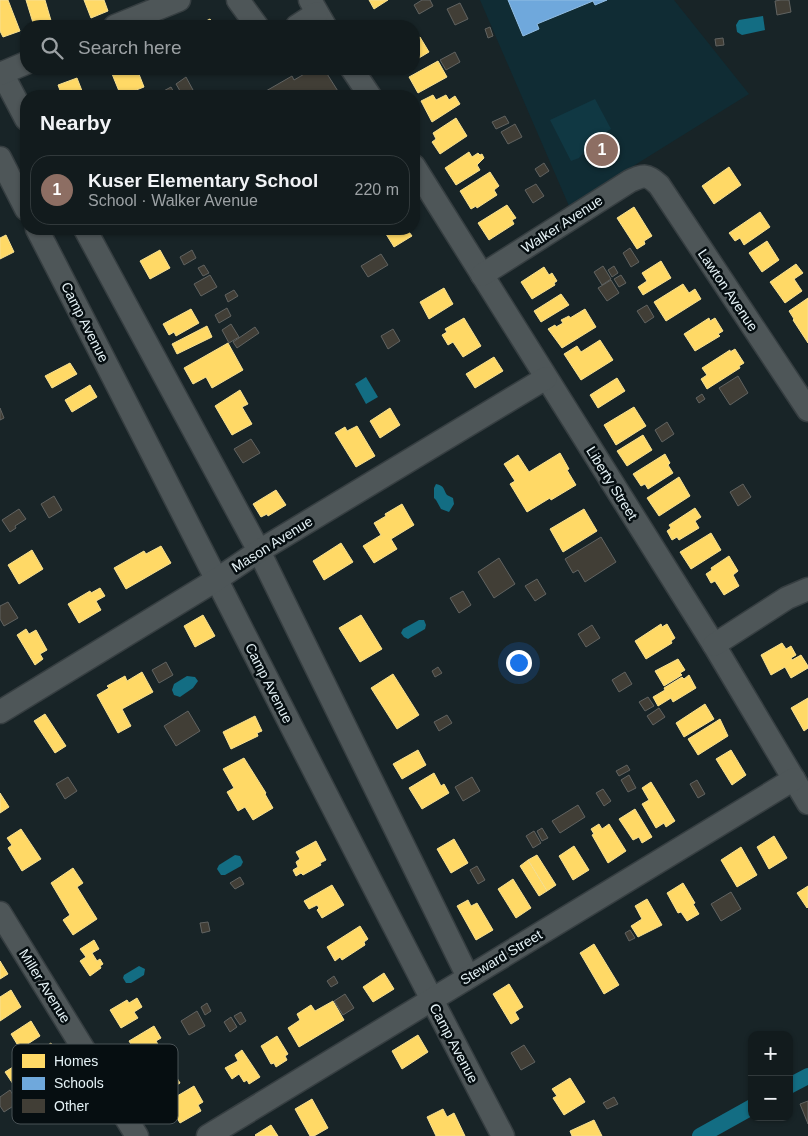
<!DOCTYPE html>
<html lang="en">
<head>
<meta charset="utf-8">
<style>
	:root { --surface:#121b1d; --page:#1b2426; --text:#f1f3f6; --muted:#9ca1a4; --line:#31393b; --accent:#b45309 }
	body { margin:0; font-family:Helvetica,sans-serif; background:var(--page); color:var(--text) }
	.controls { position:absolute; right:15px; bottom:15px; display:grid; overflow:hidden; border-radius:10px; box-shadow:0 1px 4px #0004 }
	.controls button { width:45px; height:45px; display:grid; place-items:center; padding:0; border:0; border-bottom:1px solid var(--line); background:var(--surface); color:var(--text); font:25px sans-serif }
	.you { position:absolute; left:518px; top:662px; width:18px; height:18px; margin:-12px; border:4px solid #fff; border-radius:50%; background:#1a73e8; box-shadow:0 0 0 8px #1a73e833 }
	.badge { display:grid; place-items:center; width:32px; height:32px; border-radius:50%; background:var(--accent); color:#fff; font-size:16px; font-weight:700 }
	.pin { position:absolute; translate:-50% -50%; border:2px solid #fff; box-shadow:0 1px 5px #0006 }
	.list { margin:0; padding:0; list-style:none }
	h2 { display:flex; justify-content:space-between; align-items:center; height:65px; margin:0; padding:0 20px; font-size:21px }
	h2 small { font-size:16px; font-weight:400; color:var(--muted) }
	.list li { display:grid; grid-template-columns:32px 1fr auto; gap:15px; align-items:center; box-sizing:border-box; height:70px; margin:0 10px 10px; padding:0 10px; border:1px solid var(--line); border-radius:20px }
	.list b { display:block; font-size:19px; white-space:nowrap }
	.list p { margin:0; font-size:16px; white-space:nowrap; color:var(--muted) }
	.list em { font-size:16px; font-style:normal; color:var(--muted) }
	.icon { flex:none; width:28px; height:28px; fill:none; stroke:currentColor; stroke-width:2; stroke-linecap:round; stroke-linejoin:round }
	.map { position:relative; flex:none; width:808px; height:1136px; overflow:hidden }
	.search { position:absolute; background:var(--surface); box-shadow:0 1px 4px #0004; left:20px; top:20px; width:400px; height:55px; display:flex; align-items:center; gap:12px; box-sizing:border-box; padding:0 18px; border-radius:20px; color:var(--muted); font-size:19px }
	.panel { position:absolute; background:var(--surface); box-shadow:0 1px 4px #0004; left:20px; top:90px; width:400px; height:145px; border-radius:20px }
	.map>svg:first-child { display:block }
</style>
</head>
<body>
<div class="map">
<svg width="808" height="1136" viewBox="0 0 808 1136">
	<rect width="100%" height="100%" fill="#182427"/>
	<path fill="#102c34" d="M480,0H674L749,94L569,206Z"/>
	<path fill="#103843" d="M595,99L611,129L585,144L586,149L579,158L571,161L550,120Z"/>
	<g fill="#136d83">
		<path d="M763,16L765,30L742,35L737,32L736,25L739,20Z"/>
		<path d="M366,377L378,397L366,404L355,384Z"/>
		<path d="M436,484C445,486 443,489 447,495L453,498L454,504L449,512L441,509L436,500L434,498V488Z"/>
		<path d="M419,620H424L426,625L425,629L408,639L404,637L401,633L403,629Z"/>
		<path d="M187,676L195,677L198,681L193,688L180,697L174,695L172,690L174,684Z"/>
		<path d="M235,855L240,856L243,862L241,866L225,875H221L217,869L219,865Z"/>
		<path d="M139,966L145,969L144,975L131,983H126L123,978L124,975Z"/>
	</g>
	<g fill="#ffd966" stroke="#f7e091">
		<path d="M0,0H8L20,31L3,37L0,31Z"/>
		<path d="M26,0H45L52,24L44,26H34Z"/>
		<path d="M84,0H104L108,11L91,18Z"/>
		<path d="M369,0H388L374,9Z"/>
		<path d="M210,19L215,26H202L200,24Z"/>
		<path d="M420,37L429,52L414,61V40Z"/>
		<path d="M438,61L447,77L418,93L409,77Z"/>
		<path d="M110,69H137L144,87L121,96Z"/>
		<path d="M77,78L84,96H62L58,85Z"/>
		<path d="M433,95L436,100L446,95L449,100L455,96L460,104L432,122L421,101Z"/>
		<path d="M456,118L467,136L440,154L432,142L436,139L433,133Z"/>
		<path d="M469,152L472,157L478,153L480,155L482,154L484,158L477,165L480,170L456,185L445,168Z"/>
		<path d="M729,167L741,185L714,204L702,186Z"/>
		<path d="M490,172L499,186L494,190L497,195L477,208L476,206L471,209L460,191Z"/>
		<path d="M507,205L516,218L512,220L514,224L489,240L478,223Z"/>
		<path d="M634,207L652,236L644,241L645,244L637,249L617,218Z"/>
		<path d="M760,212L770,227L744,245L740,238L735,241L729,233Z"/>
		<path d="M113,229H126L116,234Z"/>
		<path d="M394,229H407L412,236L394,247L386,234Z"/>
		<path d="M6,235L14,252L0,259V238Z"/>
		<path d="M767,241L779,260L762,272L749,253Z"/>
		<path d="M160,250L170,268L150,279L140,261Z"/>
		<path d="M661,261L671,278L643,295L638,287L647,281L642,273Z"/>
		<path d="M796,264L803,273L794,279L802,291L785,303L770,282Z"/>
		<path d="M544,267L549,275L552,273L557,281L554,283L555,285L532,299L521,282Z"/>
		<path d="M683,284L689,293L695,289L701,299L666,321L654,302Z"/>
		<path d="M444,288L453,304L429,319L420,302Z"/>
		<path d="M561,294L569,305L541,322L534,311Z"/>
		<path d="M808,298V343L793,320L794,319L789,311Z"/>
		<path d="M191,309L199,323L176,336L174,332L169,335L163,324Z"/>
		<path d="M585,309L596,327L562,348L548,329L555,325L556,327L563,323L561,320L569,316L570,318Z"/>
		<path d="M464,318L481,346L463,357L453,342L448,345L442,335L447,332L445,329Z"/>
		<path d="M709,318L710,321L715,318L723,331L718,334L720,336L695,351L684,334Z"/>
		<path d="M207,326L212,337L177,354L172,344Z"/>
		<path d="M600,340L613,360L581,380L564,354L577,346L581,352Z"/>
		<path d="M228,343L243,370L212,388L206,377L193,384L184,368Z"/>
		<path d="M735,349L744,363L739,366L740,368L707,389L701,379L707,375L702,368L730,350V352Z"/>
		<path d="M494,357L503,371L475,388L466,374Z"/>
		<path d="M70,363L77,374L52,388L45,376Z"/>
		<path d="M617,378L625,391L598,408L590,395Z"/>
		<path d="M90,385L97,397L72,412L65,400Z"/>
		<path d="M240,390L248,404L242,407L252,424L232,435L215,406Z"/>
		<path d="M634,407L646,426L616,445L604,425Z"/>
		<path d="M390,408L400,425L380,438L370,421Z"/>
		<path d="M357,426L375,456L356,467L335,433L345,427L347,431Z"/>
		<path d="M643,435L652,450L627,466L617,451Z"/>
		<path d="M560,453L569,469L567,470L576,485L551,500L550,498L527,512L510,484L515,481L504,464L518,455L529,472Z"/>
		<path d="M665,454L670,463L668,465L673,473L648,489L645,484L641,486L633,474Z"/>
		<path d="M679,477L690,496L659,516L647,498Z"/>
		<path d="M276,490L286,505L268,516L267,514L261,517L253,504Z"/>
		<path d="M402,504L414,525L391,539L397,549L374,563L363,546L381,535L374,523L386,516L385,514Z"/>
		<path d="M695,508L701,517L695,521L699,528L679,540L677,537L672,540L667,531L671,528L669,525Z"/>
		<path d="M584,509L597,531L563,552L550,529Z"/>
		<path d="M711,533L721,550L691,569L680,552Z"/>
		<path d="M341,543L353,562L324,580L313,561Z"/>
		<path d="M161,546L171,563L126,589L114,568L144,551L146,554Z"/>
		<path d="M32,550L43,569L19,584L8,565Z"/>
		<path d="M729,556L738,571L733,575L739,586L724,595L715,581L711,583L706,574L712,570L711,568Z"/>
		<path d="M100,588L105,596L96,601L101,610L79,623L68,604L90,591L91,593Z"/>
		<path d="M203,615L215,636L195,647L184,626Z"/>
		<path d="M361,615L382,649L360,662L339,628Z"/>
		<path d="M661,624L662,627L667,624L675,638L671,641L672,643L646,659L635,641Z"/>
		<path d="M26,629L29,634L36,630L47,650L40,654L43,659L35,665L17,635Z"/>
		<path d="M782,643L786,649L791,646L796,655L791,658L792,660L801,655L808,666V668L791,678L785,667L771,675L761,655Z"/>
		<path d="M678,659L685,670L680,673L682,675L664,686L655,671Z"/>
		<path d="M142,672L153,692L122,709L131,726L118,733L97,695L109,688L107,686L125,676L127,681Z"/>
		<path d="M393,674L419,715L397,729L371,688Z"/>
		<path d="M689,675L696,688L673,702L671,698L658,706L653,697L665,690L664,688L682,677L684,679Z"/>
		<path d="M808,698V728L804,731L791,708Z"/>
		<path d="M705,704L714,719L684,737L676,723Z"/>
		<path d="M45,714L66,746L55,753L34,721Z"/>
		<path d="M255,716L262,731L257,733L258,736L231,749L223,732Z"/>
		<path d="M720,719L728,736L698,755L688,739Z"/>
		<path d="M418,750L426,765L402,779L393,764Z"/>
		<path d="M731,750L746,775L732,785L716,759Z"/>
		<path d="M244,758L266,793L265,794L273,808L253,820L245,807L238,811L227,792L234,788L223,769Z"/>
		<path d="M434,773L441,786L444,784L449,793L422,809L409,788Z"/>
		<path d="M651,782L675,821L666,827L664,823L656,828L642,804L649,800L642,788Z"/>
		<path d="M0,793L9,807L0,813Z"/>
		<path d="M635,809L652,837L642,843L639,837L633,840L619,819Z"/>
		<path d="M599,824L602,829L609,824L626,851L608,863L592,835L594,834L591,829Z"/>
		<path d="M21,829L41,859L22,871L8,848L12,845L7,838Z"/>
		<path d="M774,836L787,858L769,869L757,847Z"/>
		<path d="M454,839L468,863L451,873L437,849Z"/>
		<path d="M316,841L326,860L320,863L321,865L303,875L301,873L296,876L293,870L298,867L296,862L300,859L296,852Z"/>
		<path d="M574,846L589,870L573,880L559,856Z"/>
		<path d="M741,847L757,875L737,887L721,860Z"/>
		<path d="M537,855L556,885L547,891L528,860Z"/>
		<path d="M528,860L547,891L539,896L520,866Z"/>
		<path d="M73,868L83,883L77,887L97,919L73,935L63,920L70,915L51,883Z"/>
		<path d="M513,879L531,908L516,918L498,889Z"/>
		<path d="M683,883L695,903L693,904L699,914L687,921L681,912L678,913L667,893Z"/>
		<path d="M332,885L344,905L322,918L317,910L319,908L317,905L309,909L304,901Z"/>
		<path d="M808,886V907L807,908L797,893Z"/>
		<path d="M647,899L662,925L638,937L631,926L642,919L635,906Z"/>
		<path d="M468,900L471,906L477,903L493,930L476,940L457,906Z"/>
		<path d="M360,926L368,939L364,942L365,945L342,960L340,957L335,961L327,947Z"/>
		<path d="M94,940L99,949L92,953L97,961L100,959L103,964L100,966L101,968L90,976L80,961L86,957L80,949Z"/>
		<path d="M594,944L619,985L604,994L580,953Z"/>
		<path d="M0,961L8,974L0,979Z"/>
		<path d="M384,973L394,989L373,1002L363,987Z"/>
		<path d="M509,984L523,1007L515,1012L519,1019L511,1024L493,994Z"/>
		<path d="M11,990L21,1007L0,1021V997Z"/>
		<path d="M137,998L142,1007L134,1012L138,1018L121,1028L110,1010L127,1000L129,1003Z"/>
		<path d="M333,1001L344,1020L299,1047L288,1028L300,1020L297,1014L311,1005L315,1011Z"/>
		<path d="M31,1021L40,1036L20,1049L11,1034Z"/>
		<path d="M154,1026L161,1038L156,1041L161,1049L141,1061L129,1041Z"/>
		<path d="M418,1035L428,1052L402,1069L392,1051Z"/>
		<path d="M277,1036L288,1054L285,1056L287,1060L276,1067L274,1063L271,1064L261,1046Z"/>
		<path d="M51,1043L62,1061L17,1090L5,1072Z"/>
		<path d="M242,1050L260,1077L249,1084L247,1080L244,1082L239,1074L232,1079L225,1068L238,1061L235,1055Z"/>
		<path d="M166,1060L180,1083L162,1094L148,1070Z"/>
		<path d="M570,1078L585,1102L564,1115L553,1098L557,1096L552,1089Z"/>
		<path d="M194,1086L203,1102L198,1105L201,1111L180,1123L167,1102Z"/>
		<path d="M312,1099L328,1128L314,1136H310L295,1109Z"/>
		<path d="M443,1109L447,1117L454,1113L465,1136H436L427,1117Z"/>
		<path d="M594,1120L602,1136H572L570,1131Z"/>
		<path d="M271,1125L278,1136H256L255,1135Z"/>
	</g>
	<path fill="#6fa8dc" stroke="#92bee4" d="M508,0H607L595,5L593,1L537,24L539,29L523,36Z"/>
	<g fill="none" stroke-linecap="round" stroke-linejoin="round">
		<g stroke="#136d83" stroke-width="16">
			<path d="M789,1086L808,1076"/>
			<path d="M700,1136L752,1107"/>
		</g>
	</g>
	<g fill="#413e36" stroke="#616361">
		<path d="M422,0H430L433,6L419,14L414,5Z"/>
		<path d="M781,0H789L791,12L777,15L775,1Z"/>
		<path d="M460,3L468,19L455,25L447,9Z"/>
		<path d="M490,27L493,36L488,38L485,29Z"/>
		<path d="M723,38L724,45L716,46L715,39Z"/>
		<path d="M455,52L460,62L446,70L440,60Z"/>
		<path d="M313,69H324L341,96H269L266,91L292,76L294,80Z"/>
		<path d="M186,77L193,90L183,96L176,84Z"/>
		<path d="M171,87L176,96H159L158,94Z"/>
		<path d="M505,116L509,123L496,129L492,122Z"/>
		<path d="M515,124L522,137L508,144L501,132Z"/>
		<path d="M544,163L549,171L540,177L535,169Z"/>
		<path d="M536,184L544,196L533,203L525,190Z"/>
		<path d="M630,248L639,262L631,267L623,253Z"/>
		<path d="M192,250L196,258L184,265L180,257Z"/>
		<path d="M381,254L388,265L368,277L361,266Z"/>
		<path d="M204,265L209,273L203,276L198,268Z"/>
		<path d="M603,266L611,279L602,285L594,272Z"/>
		<path d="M614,266L618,273L612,277L608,270Z"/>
		<path d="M210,275L217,287L201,296L194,284Z"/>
		<path d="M621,275L626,283L619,287L614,279Z"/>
		<path d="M611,280L619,293L607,301L598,288Z"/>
		<path d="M234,290L238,296L228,302L225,295Z"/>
		<path d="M647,305L654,317L645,323L637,311Z"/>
		<path d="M227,308L231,316L219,323L215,315Z"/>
		<path d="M231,324L239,337L229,343L222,330Z"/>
		<path d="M255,327L259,333L237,348L233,342Z"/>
		<path d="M393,329L400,341L388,349L381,336Z"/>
		<path d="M738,376L748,393L730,405L719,388Z"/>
		<path d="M702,394L705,399L699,403L696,398Z"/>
		<path d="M0,408L4,418L0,420Z"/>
		<path d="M667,422L674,434L662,442L655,430Z"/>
		<path d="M251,439L260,453L243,463L234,449Z"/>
		<path d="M743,484L751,497L738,506L730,492Z"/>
		<path d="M54,496L62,510L49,518L41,504Z"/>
		<path d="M19,509L26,519L15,526L16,528L10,532L2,520Z"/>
		<path d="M601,537L616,562L585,582L578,570L573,573L565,559Z"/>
		<path d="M499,558L515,584L494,598L478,572Z"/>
		<path d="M537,579L546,594L535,601L525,586Z"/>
		<path d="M463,591L471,605L459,613L450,598Z"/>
		<path d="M8,602L18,618L4,626L0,619V606Z"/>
		<path d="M592,625L600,638L586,647L578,634Z"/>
		<path d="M166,662L173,675L159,683L152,670Z"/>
		<path d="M438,667L442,673L435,677L432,671Z"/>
		<path d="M625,672L632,684L619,692L612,680Z"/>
		<path d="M648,697L654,706L645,711L639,702Z"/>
		<path d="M659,708L665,717L653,725L647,716Z"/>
		<path d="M188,711L200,731L176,746L164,726Z"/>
		<path d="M447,715L452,723L439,731L434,722Z"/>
		<path d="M627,765L630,770L619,776L616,771Z"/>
		<path d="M629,775L636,788L628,792L621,780Z"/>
		<path d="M68,777L77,791L65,799L56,784Z"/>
		<path d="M472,777L480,791L463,801L455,787Z"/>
		<path d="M697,780L705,794L698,798L690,784Z"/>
		<path d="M603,789L611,801L604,806L596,793Z"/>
		<path d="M578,805L585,817L560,833L552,821Z"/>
		<path d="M542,828L548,838L542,841L537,831Z"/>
		<path d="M534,831L541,843L533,848L526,836Z"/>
		<path d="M477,866L485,880L478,884L470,870Z"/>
		<path d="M240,877L244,884L235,889L230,883Z"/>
		<path d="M731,892L741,909L721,921L711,904Z"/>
		<path d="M208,922L210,931L202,933L200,923Z"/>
		<path d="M630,930L635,938L629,941L625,933Z"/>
		<path d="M334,976L338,983L331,987L327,981Z"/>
		<path d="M345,994L354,1008L343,1015L334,1001Z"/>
		<path d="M207,1003L211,1011L205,1015L201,1007Z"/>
		<path d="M197,1011L205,1026L189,1035L181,1021Z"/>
		<path d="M241,1012L246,1021L240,1025L234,1016Z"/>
		<path d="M231,1017L237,1027L230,1032L224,1022Z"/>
		<path d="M524,1045L535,1062L521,1070L511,1053Z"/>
		<path d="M10,1090L18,1103L4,1112L0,1106V1097Z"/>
		<path d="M614,1097L618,1104L607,1109L603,1103Z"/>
		<path d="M808,1101V1124L800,1104Z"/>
	</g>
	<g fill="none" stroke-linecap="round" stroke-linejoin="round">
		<g stroke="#363e41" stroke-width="25">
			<g id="minor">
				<path d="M238,0L257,26"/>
				<path d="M310,0L325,26"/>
				<path d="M115,26L179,0"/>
				<path d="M297,26L317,13"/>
				<path d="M352,69L370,96"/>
				<path d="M2,73L26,119"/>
				<path d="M0,74L26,63"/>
				<path d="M0,158L26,209"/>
				<path d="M414,166L714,645L808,803"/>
				<path d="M37,229C193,531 345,835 503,1136"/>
				<path d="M85,229L259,551L468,977"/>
				<path d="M482,275L630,181C644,175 647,174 659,185L808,410"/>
				<path d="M714,645L787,598L808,589"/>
				<path d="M0,712L216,580L259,551L546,378"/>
				<path d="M0,913L137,1136"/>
				<path d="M208,1136L794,779"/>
			</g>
		</g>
		<use href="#minor" stroke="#4e5658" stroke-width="22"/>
	</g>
	<g text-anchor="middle" stroke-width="5" stroke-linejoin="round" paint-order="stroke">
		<g font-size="14" fill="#e5f2f6" stroke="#060e11">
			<text transform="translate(562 224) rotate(-33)" y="5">Walker Avenue</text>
			<text transform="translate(728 290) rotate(56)" y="5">Lawton Avenue</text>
			<text transform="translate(85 322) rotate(63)" y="5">Camp Avenue</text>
			<text transform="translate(612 483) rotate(58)" y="5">Liberty Street</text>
			<text transform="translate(272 544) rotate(-32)" y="5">Mason Avenue</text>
			<text transform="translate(269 683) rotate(63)" y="5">Camp Avenue</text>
			<text transform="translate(501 957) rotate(-31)" y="5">Steward Street</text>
			<text transform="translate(45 986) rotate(58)" y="5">Miller Avenue</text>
			<text transform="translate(454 1043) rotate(62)" y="5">Camp Avenue</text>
		</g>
	</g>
	<rect x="12" y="1044" width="166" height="80" rx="8" fill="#060e11" stroke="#495256" stroke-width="1"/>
	<rect x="22" y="1054" width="23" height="14" fill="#ffd966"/>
	<rect x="22" y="1077" width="23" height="13" fill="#6fa8dc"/>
	<rect x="22" y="1099" width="23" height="14" fill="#413e36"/>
	<g font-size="14" fill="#e5f2f6">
		<text x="54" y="1066">Homes</text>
		<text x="54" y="1088">Schools</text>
		<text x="54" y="1111">Other</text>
	</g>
</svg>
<div class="controls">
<button>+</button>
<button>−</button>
</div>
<div class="you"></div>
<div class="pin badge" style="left:602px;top:150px;background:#8d6e63">1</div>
<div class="search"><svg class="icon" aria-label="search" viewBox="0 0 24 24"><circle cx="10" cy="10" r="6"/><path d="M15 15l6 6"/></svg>Search here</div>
<section class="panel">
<h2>Nearby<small></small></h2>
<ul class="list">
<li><span class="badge" style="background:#8d6e63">1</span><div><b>Kuser Elementary School</b><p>School · Walker Avenue</p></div><em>220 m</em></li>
</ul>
</section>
</div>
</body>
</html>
